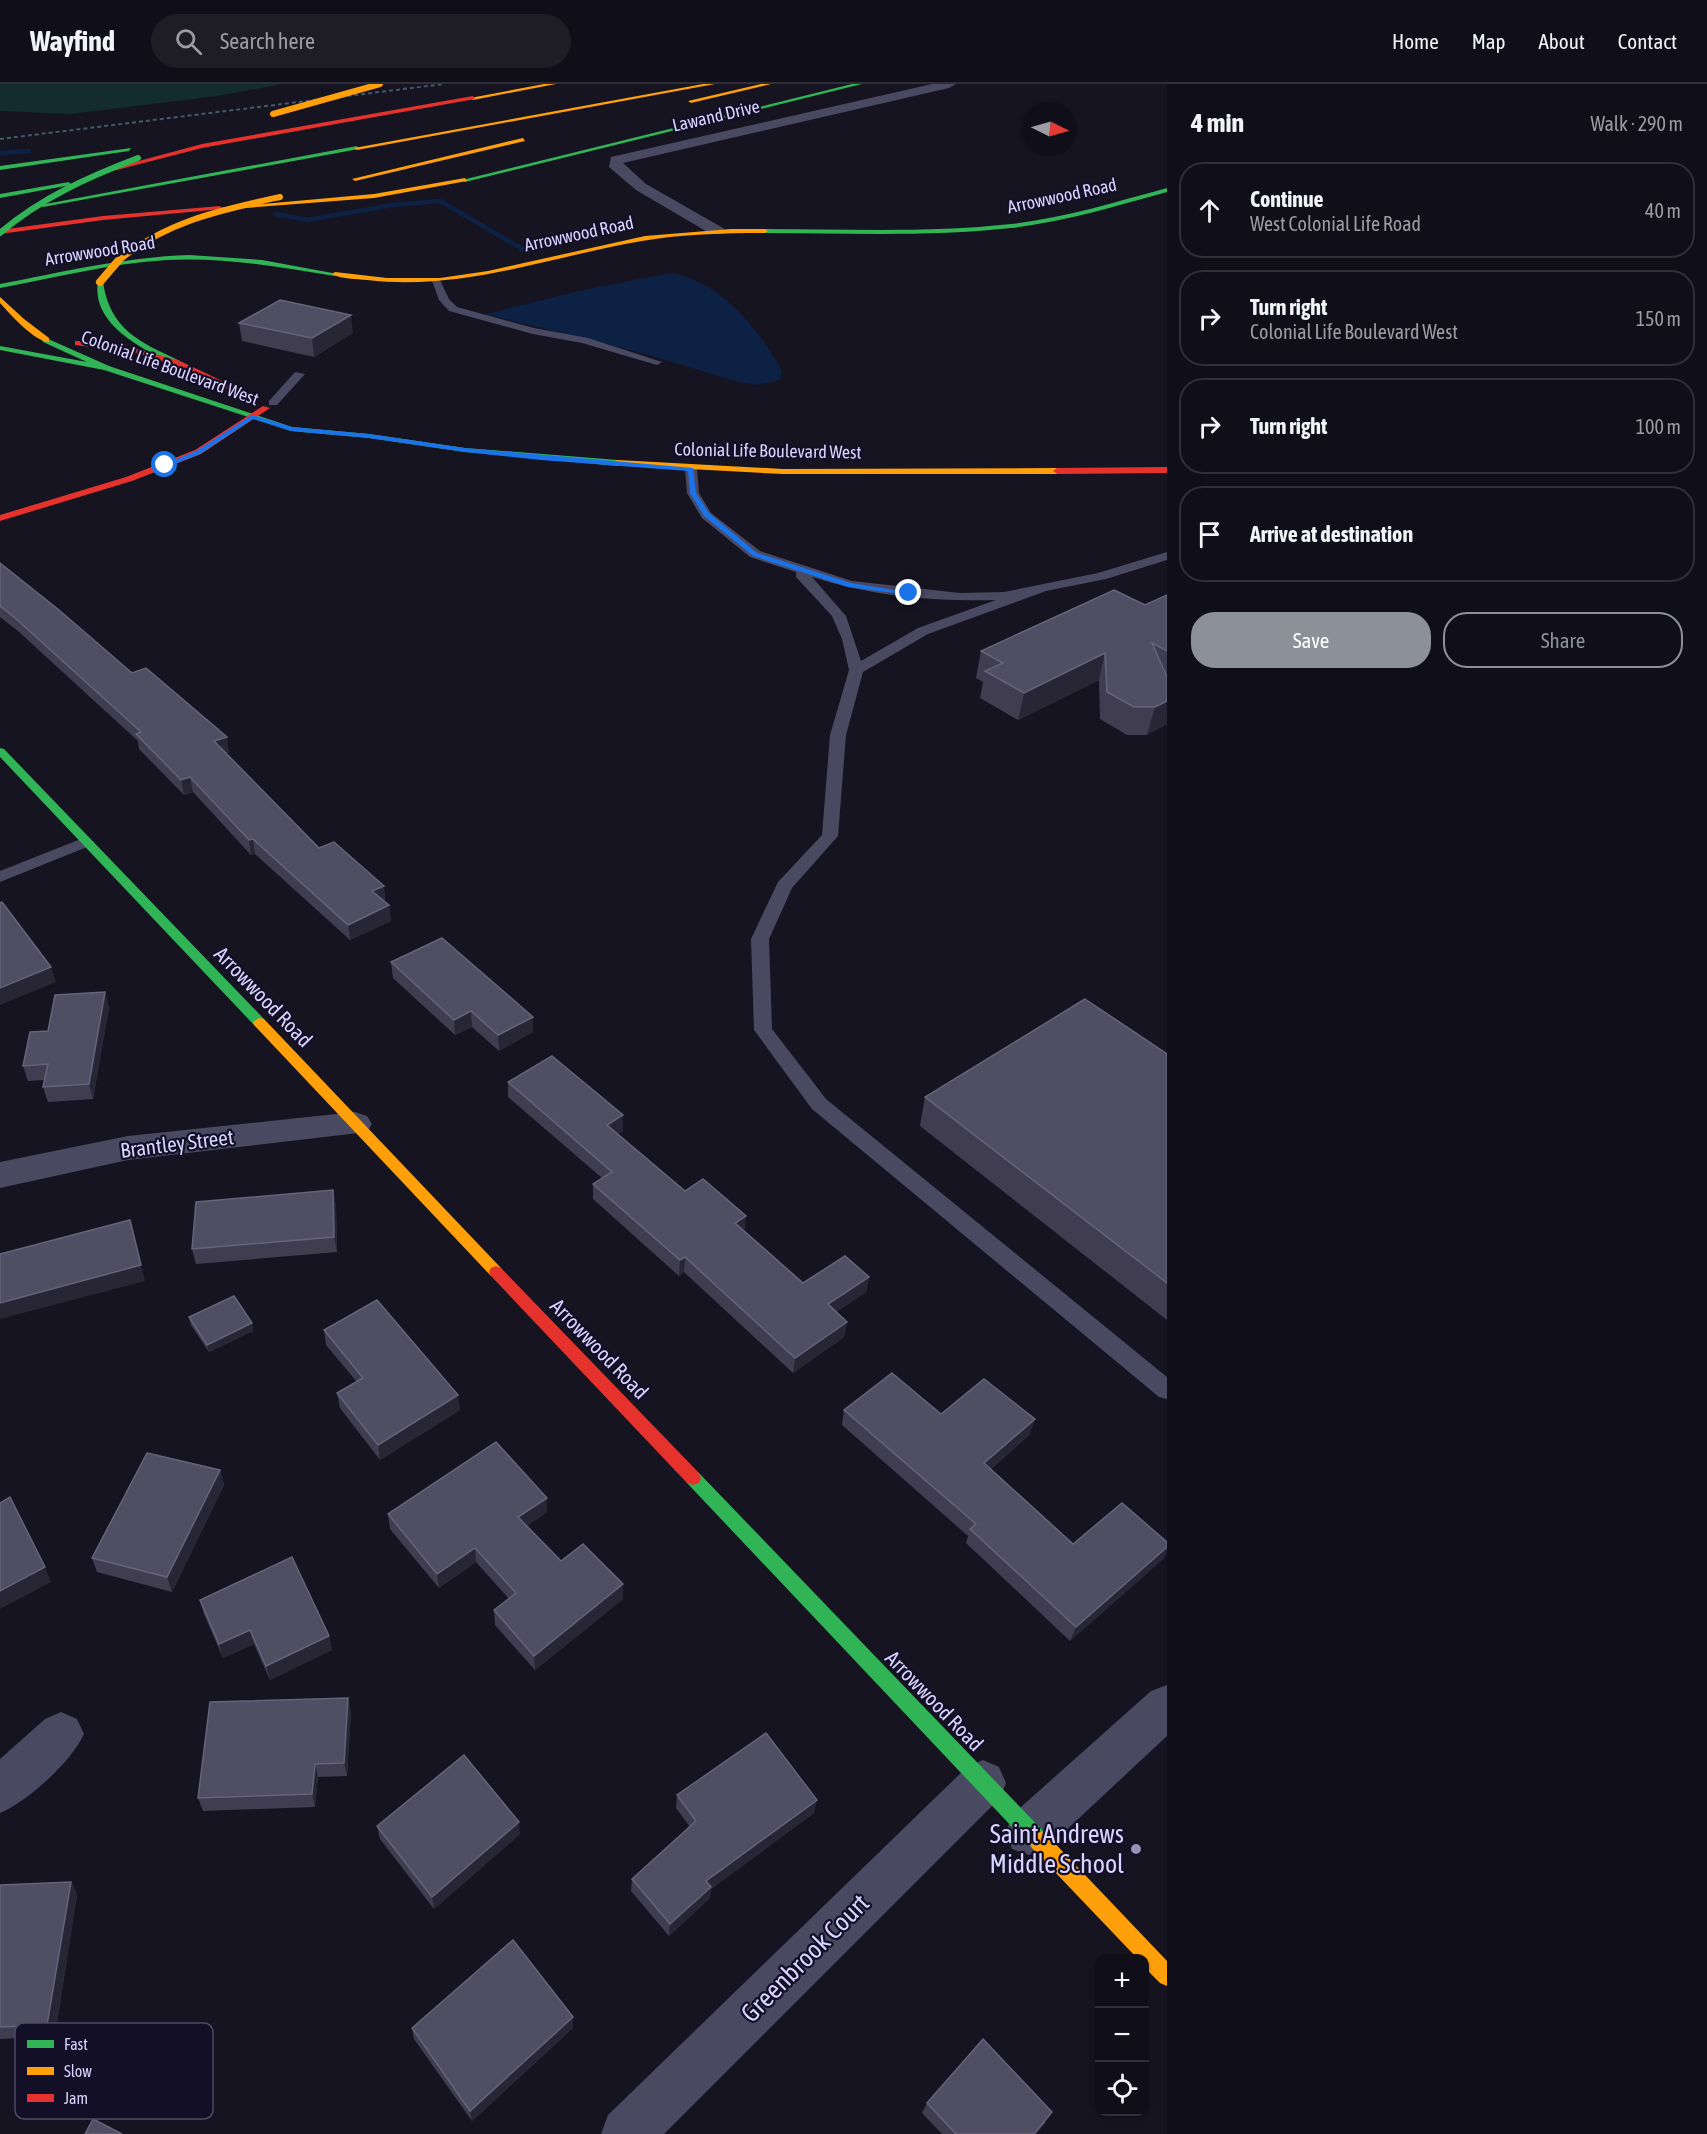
<!DOCTYPE html>
<html lang="en">
<head>
<meta charset="utf-8">
<style>
	:root { --surface:#100f19; --page:#1e1d26; --text:#f1f3f6; --muted:#9c9ca2; --line:#302f38; --accent:#8c9099 }
	body { margin:0; font-family:"Asap Condensed",sans-serif; background:var(--page); color:var(--text) }
	.controls { position:absolute; right:18px; bottom:18px; display:grid; overflow:hidden; border-radius:12px; box-shadow:0 2px 4px #0004 }
	.controls button { width:54px; height:54px; display:grid; place-items:center; padding:0; border:0; border-bottom:2px solid var(--line); background:var(--surface); color:var(--text); font:30px sans-serif }
	.compass { position:absolute; left:1023px; top:18px; width:54px; height:54px; border-radius:50%; background:var(--surface); box-shadow:0 2px 4px #0004; rotate:95deg }
	.stop { position:absolute; width:18px; height:18px; margin:-14px; border:4px solid #1a73e8; border-radius:50%; background:#fff }
	.stop.end { background:#1a73e8; border-color:#fff; box-shadow:0 2px 6px #0008 }
	.list { margin:0; padding:0; list-style:none }
	h2 { display:flex; justify-content:space-between; align-items:center; height:78px; margin:0; padding:0 24px; font-size:26px }
	h2 small { font-size:20px; font-weight:400; color:var(--muted) }
	.list li { display:grid; grid-template-columns:39px 1fr auto; gap:18px; align-items:center; box-sizing:border-box; height:96px; margin:0 12px 12px; padding:0 12px; border:2px solid var(--line); border-radius:24px }
	.list b { display:block; font-size:22px; white-space:nowrap }
	.list p { margin:0; font-size:20px; white-space:nowrap; color:var(--muted) }
	.list em { font-size:20px; font-style:normal; color:var(--muted) }
	.actions { display:flex; gap:12px; padding:18px 24px }
	.actions a { flex:1; padding:14px 0; border:2px solid var(--accent); border-radius:24px; text-align:center; font-size:21px; color:var(--accent) }
	.actions .main { background:var(--accent); color:#fff }
	.icon { flex:none; width:33px; height:33px; fill:none; stroke:currentColor; stroke-width:2; stroke-linecap:round; stroke-linejoin:round }
	.map { position:relative; flex:none; width:1167px; height:2050px; overflow:hidden }
	header { display:flex; align-items:center; gap:36px; box-sizing:border-box; height:84px; padding:0 30px; background:var(--surface); border-bottom:2px solid var(--line) }
	header strong { font-size:28px }
	nav { display:flex; gap:33px; margin-inline-start:auto; font-size:21px }
	.search { width:420px; height:54px; background:var(--page); display:flex; align-items:center; gap:15px; box-sizing:border-box; padding:0 21px; border-radius:33px; color:var(--muted); font-size:22px }
	main { display:flex }
	aside { flex:1; background:var(--surface) }
	.map>svg:first-child { display:block }
</style>
</head>
<body>
<header>
<strong>Wayfind</strong>
<div class="search"><svg class="icon" aria-label="search" viewBox="0 0 24 24"><circle cx="10" cy="10" r="6"/><path d="M15 15l6 6"/></svg>Search here</div>
<nav><a>Home</a><a>Map</a><a>About</a><a>Contact</a></nav>
</header>
<main>
<div class="map">
<svg width="1167" height="2050" viewBox="0 0 1167 2050">
	<rect width="100%" height="100%" fill="#161421"/>
	<path fill="#132c2d" d="M0,0H282L217,12L71,30L0,27Z"/>
	<path fill="#0d2144" d="M670,189C721,197 758,244 782,287L780,296L757,301L739,298L642,269L485,230L579,207Z"/>
	<g fill="none" stroke-linecap="round" stroke-linejoin="round">
		<g stroke="#0d2144" stroke-width="4.5">
			<path d="M0,69L29,67"/>
			<path d="M276,130L307,136L393,121L440,117L528,168"/>
		</g>
		<g fill="#4a4962" fill-rule="evenodd">
			<path d="M431,194H439L449,215L457,223L534,244L588,254L662,278L657,281L582,259L533,250L449,227L439,216Z"/>
			<path d="M295,288L305,290L277,321H269V317Z"/>
			<path d="M691,381L697,385L699,409L711,429L760,467L852,497L960,509L1004,508L1098,489L1167,468V476L1106,495L1046,507L928,550L863,588L846,651L838,752L792,804L769,855L772,945L826,1015L1167,1293V1315L1159,1313L812,1025L754,946L751,855L778,798L822,751L830,651L849,586L842,555L832,532L796,493V488L750,473L702,434L687,409L685,385ZM812,493C871,512 935,518 996,516L918,544L861,577L846,532Z"/>
			<path d="M86,753L94,758L92,761L0,798V787Z"/>
		</g>
		<g fill="#4a4962" fill-rule="evenodd">
			<path d="M932,0H956L949,4L623,79L646,100L723,144L725,147L723,150H711L636,106L609,83L611,73Z"/>
			<path d="M355,1028L367,1032L372,1040L367,1048L128,1076L0,1104V1078L128,1052Z"/>
			<path d="M1167,1601V1652L1046,1765L1029,1771L1012,1765L1006,1748L1012,1731L1151,1607Z"/>
			<path d="M61,1628L77,1635L84,1650C72,1677 27,1718 0,1729V1675L45,1635Z"/>
			<path d="M983,1676L999,1683L1006,1699L999,1715L664,2050H601L608,2031L967,1683Z"/>
		</g>
		<g fill="#30b455" fill-rule="evenodd">
			<path d="M852,0H862L465,98L462,96Z"/>
			<path d="M357,62L359,65L43,123L40,121Z"/>
			<path d="M131,64L129,67L0,86V82Z"/>
			<path d="M69,98L71,101L0,114V110Z"/>
			<path d="M1167,104V108C1116,122 1064,138 1011,144C930,153 847,149 765,149L762,147L765,145C847,145 930,149 1011,140C1065,134 1115,118 1167,104Z"/>
			<path d="M189,171L262,176L338,190L335,192C279,183 224,173 167,176C111,179 55,194 0,204V200C63,188 125,173 189,171Z"/>
			<path d="M98,197L103,198C110,246 140,258 180,277V281H174C142,264 91,241 98,197Z"/>
			<path d="M46,254L109,282L292,343L369,350L465,364L618,376L622,379L618,382L465,368L369,354L291,347L104,286L0,266V262L87,278L43,258L42,256Z"/>
			<path d="M0,664L4,665L264,935L265,938L264,941H254L0,673Z"/>
			<path d="M693,1387L699,1389L1046,1750L1049,1757L1046,1764L1039,1767L1032,1764L687,1399L685,1394L687,1389Z"/>
		</g>
		<g fill="#ff9f0a" fill-rule="evenodd">
			<path d="M544,0H556L473,16L470,14Z"/>
			<path d="M703,0H715L357,66L354,64Z"/>
			<path d="M761,0H771L691,19L688,17Z"/>
			<path d="M523,54L525,57L355,97L352,95Z"/>
			<path d="M465,94L467,97L374,114L220,126L217,124L374,110Z"/>
			<path d="M731,145H765L768,147L765,149C724,149 682,150 642,157C548,173 464,207 367,196C356,195 341,195 332,190L335,188L387,194H440L488,187L645,152Z"/>
			<path d="M0,213L24,235L49,254V258C35,258 10,230 0,219Z"/>
			<path d="M618,376L783,385L1057,384L1061,387L1057,390H783L615,381V377Z"/>
			<path d="M259,934L264,935L501,1184L503,1188L501,1192H491L254,941L253,938Z"/>
			<path d="M1039,1747L1046,1750L1167,1877V1902L1160,1899L1144,1883V1874H1137L1032,1764L1029,1757L1032,1750Z"/>
		</g>
		<g fill="#e5322d" fill-rule="evenodd">
			<path d="M473,12L475,15L202,64L101,90L98,88L202,60Z"/>
			<path d="M220,122L222,125L103,136L0,150V146L103,132Z"/>
			<path d="M78,257L138,265L180,277L250,310L243,312L174,281L137,269L75,261V257Z"/>
			<path d="M263,322L270,324L201,370L132,397L0,437V431L126,393L195,366Z"/>
			<path d="M1167,383V389L1057,390L1053,387L1057,384Z"/>
			<path d="M496,1182L501,1184L699,1389L701,1394L699,1399L693,1401L687,1399L491,1192L489,1188L491,1184Z"/>
		</g>
		<path stroke="#43596b" stroke-width="2" stroke-dasharray="4 3" stroke-linecap="butt" d="M0,55L444,0"/>
		<path stroke="#30b455" stroke-width="6" d="M0,149C41,114 88,93 138,74"/>
		<g stroke="#ff9f0a" stroke-width="6">
			<path d="M273,30L380,0"/>
			<path d="M116,179C163,138 221,126 280,113"/>
		</g>
		<path stroke="#ff9f0a" stroke-width="8" d="M100,198L118,177"/>
	</g>
	<g fill="#403d50">
		<path d="M239,239L353,249L314,273L242,257Z"/>
		<path d="M0,479L132,589L229,668L226,669L319,764L384,802L385,817H384L389,821L391,837L350,856L255,770L251,771L193,708L184,711L139,665L138,657L18,547L0,533Z"/>
		<path d="M1167,511V640L1147,651H1127L1100,635L1099,596L1018,636L980,614L983,598L976,594L981,567L1145,521Z"/>
		<path d="M391,878L533,948L499,967L472,943L455,951L393,894Z"/>
		<path d="M105,908L109,924L93,1015L48,1018L43,1003L44,996L28,997L23,982L48,947Z"/>
		<path d="M1167,970V1236L920,1042L925,1013Z"/>
		<path d="M508,998L623,1047L618,1050L685,1107L744,1147L803,1199L869,1193L866,1208L836,1228L847,1238L844,1253L793,1289L684,1188L679,1192L593,1115V1100L602,1094L508,1013Z"/>
		<path d="M333,1106L336,1122L337,1168L196,1180L192,1165Z"/>
		<path d="M189,1233L252,1239L253,1247L209,1268L191,1241Z"/>
		<path d="M324,1246L460,1326L380,1376L340,1324L337,1309L357,1298L326,1261Z"/>
		<path d="M844,1326L941,1330L1030,1350L991,1385L1073,1460L1167,1458V1467L1163,1475L1070,1557L966,1459L968,1452L842,1341Z"/>
		<path d="M220,1386L224,1401L172,1508L97,1488L92,1474Z"/>
		<path d="M547,1414V1428L527,1442L561,1477L623,1500V1515L535,1586L495,1541L494,1526L509,1515L476,1478L439,1504L390,1445L388,1430Z"/>
		<path d="M200,1516L329,1552L332,1566L270,1596L254,1560L223,1574L204,1530Z"/>
		<path d="M351,1627L347,1692L318,1693L315,1723L203,1727L198,1714Z"/>
		<path d="M677,1711L814,1729L711,1805L709,1815L669,1852L631,1807L632,1795L690,1743L676,1724Z"/>
		<path d="M377,1742L520,1750L434,1825L380,1755Z"/>
		<path d="M71,1798L77,1810L55,1952L0,1955V1801Z"/>
		<path d="M573,1933V1944L472,2037L414,1955L412,1944Z"/>
		<path d="M927,2019L1046,2038L1036,2050H942L922,2029Z"/>
	</g>
	<g fill="#282635">
		<path d="M351,231L353,249L314,273L312,254Z"/>
		<path d="M1105,569L1099,596L1018,636L1024,609Z"/>
		<path d="M1167,617V640L1147,651L1155,623Z"/>
		<path d="M227,653L229,668L217,672L214,657Z"/>
		<path d="M190,693L193,708L184,711L181,696Z"/>
		<path d="M253,755L255,770L251,771L249,756Z"/>
		<path d="M384,802L385,817L374,822L372,807Z"/>
		<path d="M389,821L391,837L350,856L348,841Z"/>
		<path d="M51,883L56,898L0,921V904Z"/>
		<path d="M105,908L109,924L93,1015L89,1000Z"/>
		<path d="M471,927L472,943L455,951L454,936Z"/>
		<path d="M533,933V948L499,967L498,951Z"/>
		<path d="M623,1031V1047L607,1056V1041Z"/>
		<path d="M333,1106L336,1122L337,1168L334,1153Z"/>
		<path d="M746,1132L745,1147L735,1139Z"/>
		<path d="M130,1136L145,1197L0,1235V1219Z"/>
		<path d="M685,1173L684,1188L679,1192L680,1176Z"/>
		<path d="M869,1193L866,1208L825,1236L828,1220Z"/>
		<path d="M847,1238L844,1253L793,1289L795,1274Z"/>
		<path d="M252,1239L253,1247L209,1268L207,1261Z"/>
		<path d="M458,1311L460,1326L380,1376L378,1361Z"/>
		<path d="M1035,1335L1030,1350L980,1394L984,1379Z"/>
		<path d="M220,1386L224,1401L172,1508L167,1493Z"/>
		<path d="M547,1414V1428L519,1448L518,1433Z"/>
		<path d="M1167,1463V1467L1163,1475L1070,1557L1076,1543Z"/>
		<path d="M475,1464L476,1478L439,1504L437,1490Z"/>
		<path d="M45,1483L51,1498L0,1525V1507Z"/>
		<path d="M623,1500V1515L535,1586L534,1572Z"/>
		<path d="M250,1546L254,1560L223,1574L219,1560Z"/>
		<path d="M329,1552L332,1566L270,1596L266,1582Z"/>
		<path d="M348,1614L351,1627L347,1692L344,1679Z"/>
		<path d="M315,1680L318,1693L315,1723L312,1710Z"/>
		<path d="M817,1716L814,1729L711,1805L709,1815L669,1852L670,1840L706,1797Z"/>
		<path d="M519,1738L520,1750L434,1825L432,1813Z"/>
		<path d="M71,1798L77,1810L55,1952L47,1941Z"/>
		<path d="M573,1933V1944L472,2037L470,2027Z"/>
		<path d="M1052,2028L1036,2050H1034Z"/>
	</g>
	<g fill="#504e63" stroke="#66637b" stroke-width="1.5">
		<path d="M280,216L351,231L312,254L239,239Z"/>
		<path d="M0,479L59,526L132,589L146,584L227,653L214,657L319,764L334,758L384,802L372,807L389,821L348,841L253,755L249,756L190,693L181,696L136,650L141,648L14,533L0,522Z"/>
		<path d="M1114,506L1145,521L1167,511V567L1152,559L1167,593V617L1155,623H1134L1107,608L1105,569L1024,609L985,587L1003,579L981,567Z"/>
		<path d="M2,818L51,883L0,904V819Z"/>
		<path d="M442,854L533,933L498,951L471,927L454,936L391,878Z"/>
		<path d="M105,908L89,1000L43,1003L48,980L23,982L30,948L48,947L55,911Z"/>
		<path d="M1085,915L1167,970V1199L925,1013Z"/>
		<path d="M552,972L623,1031L607,1041L685,1107L703,1095L746,1132L735,1139L803,1199L845,1172L869,1193L828,1220L847,1238L795,1274L685,1173L680,1176L593,1100L612,1088L508,998Z"/>
		<path d="M333,1106L334,1153L192,1165L196,1118Z"/>
		<path d="M130,1136L141,1181L0,1219V1170Z"/>
		<path d="M234,1212L252,1239L207,1261L189,1233Z"/>
		<path d="M377,1216L458,1311L378,1361L337,1309L363,1294L324,1246Z"/>
		<path d="M892,1289L941,1330L984,1295L1035,1335L984,1379L1073,1460L1122,1419L1167,1458V1463L1076,1543L970,1445L976,1440L844,1326Z"/>
		<path d="M496,1358L547,1414L518,1433L561,1477L583,1460L623,1500L534,1572L494,1526L516,1509L475,1464L437,1490L388,1430Z"/>
		<path d="M147,1369L220,1386L167,1493L92,1474Z"/>
		<path d="M10,1413L45,1483L0,1507V1419Z"/>
		<path d="M292,1473L329,1552L266,1582L250,1546L219,1560L200,1516Z"/>
		<path d="M348,1614L344,1679L315,1680L312,1710L198,1714L210,1618Z"/>
		<path d="M766,1649L817,1716L706,1797L711,1803L670,1840L632,1795L696,1737L677,1711Z"/>
		<path d="M464,1671L519,1738L432,1813L377,1742Z"/>
		<path d="M71,1798L47,1941L0,1943V1801Z"/>
		<path d="M513,1856L573,1933L470,2027L412,1944Z"/>
		<path d="M983,1955L1052,2028L1034,2050H956L927,2019Z"/>
		<path d="M93,2035L122,2050H85Z"/>
	</g>
	<path fill="#1a73e8" d="M252,331L292,343L369,350L465,364L693,384L696,409L709,429L757,469L851,499L912,509L909,511L848,503L753,472L704,432L690,409L688,387L541,376L465,368L369,354L291,347L253,335L200,370L167,383L162,381L196,367Z"/>
	<circle fill="#9591b1" stroke="#130f26" stroke-width="2" cx="1136" cy="1765" r="6"/>
	<g text-anchor="middle" stroke-width="4.5" stroke-linejoin="round" paint-order="stroke">
		<g font-size="18" fill="#d9d4ff" stroke="#130f26">
			<text transform="translate(716 32) rotate(-13)" y="6">Lawand Drive</text>
			<text transform="translate(1062 112) rotate(-12)" y="6">Arrowwood Road</text>
			<text transform="translate(579 150) rotate(-12)" y="6">Arrowwood Road</text>
			<text transform="translate(100 167) rotate(-9)" y="6">Arrowwood Road</text>
			<text transform="translate(170 284) rotate(20)" y="6">Colonial Life Boulevard West</text>
			<text transform="translate(768 367) rotate(1)" y="6">Colonial Life Boulevard West</text>
		</g>
		<g font-size="21" fill="#d9d4ff" stroke="#130f26">
			<text transform="translate(263 913) rotate(46)" y="7">Arrowwood Road</text>
			<text transform="translate(177 1060) rotate(-7)" y="7">Brantley Street</text>
			<text transform="translate(599 1265) rotate(46)" y="7">Arrowwood Road</text>
			<text transform="translate(934 1617) rotate(46)" y="7">Arrowwood Road</text>
		</g>
		<g font-size="26" fill="#d9d4ff" stroke="#130f26" text-anchor="end">
			<text x="1124" y="1759">Saint Andrews<tspan x="1124" dy="30">Middle School</tspan></text>
		</g>
		<g font-size="26" fill="#d9d4ff" stroke="#130f26">
			<text transform="translate(805 1874) rotate(-45)" y="9">Greenbrook Court</text>
		</g>
	</g>
	<rect x="15" y="1939" width="198" height="96" rx="9" fill="#130f26" stroke="#4e4a67" stroke-width="1.5"/>
	<rect x="27" y="1956" width="27" height="8" fill="#30b455"/>
	<rect x="27" y="1983" width="27" height="8" fill="#ff9f0a"/>
	<rect x="27" y="2010" width="27" height="8" fill="#e5322d"/>
	<g font-size="16" fill="#d9d4ff">
		<text x="64" y="1966">Fast</text>
		<text x="64" y="1993">Slow</text>
		<text x="64" y="2020">Jam</text>
	</g>
</svg>
<div class="controls">
<button>+</button>
<button>−</button>
<button><svg class="icon" aria-label="locate" viewBox="0 0 24 24"><circle cx="12" cy="12" r="6"/><path d="M12 2v4M12 18v4M2 12h4M18 12h4"/></svg></button>
</div>
<svg class="compass" viewBox="-18 -18 36 36"><path d="M0-13l5 13h-10z" fill="#e53935"/><path d="M0 13l5-13h-10z" fill="#9c9ca2"/></svg>
<div class="stop" style="left:165px;top:381px"></div>
<div class="stop end" style="left:909px;top:509px"></div>
</div>
<aside>
<h2>4 min<small>Walk · 290 m</small></h2>
<ul class="list">
<li><svg class="icon" aria-label="ahead" viewBox="0 0 24 24"><path d="M12 20V5M6 11l6-6 6 6"/></svg><div><b>Continue</b><p>West Colonial Life Road</p></div><em>40 m</em></li>
<li><svg class="icon" aria-label="right" viewBox="0 0 24 24"><path d="M7 20v-9h11M14 6l5 5-5 5"/></svg><div><b>Turn right</b><p>Colonial Life Boulevard West</p></div><em>150 m</em></li>
<li><svg class="icon" aria-label="right" viewBox="0 0 24 24"><path d="M7 20v-9h11M14 6l5 5-5 5"/></svg><div><b>Turn right</b></div><em>100 m</em></li>
<li><svg class="icon" aria-label="arrive" viewBox="0 0 24 24"><path d="M6 21V4h12l-3 4 3 4H6"/></svg><div><b>Arrive at destination</b></div></li>
</ul>
<div class="actions"><a class="main">Save</a><a>Share</a></div>
</aside>
</main>
</body>
</html>
